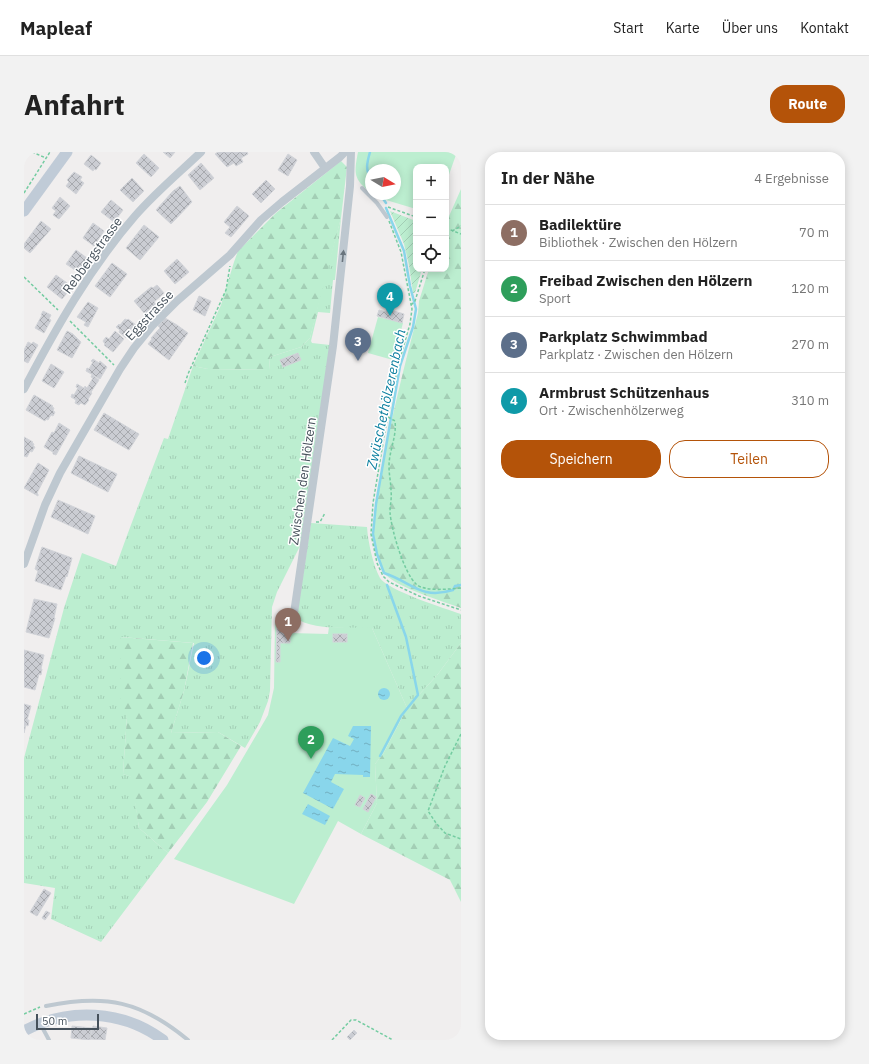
<!DOCTYPE html>
<html lang="de">
<head>
<meta charset="utf-8">
<style>
	:root { --surface:#fff; --page:#f2f2f2; --text:#222; --muted:#767676; --line:#e0e0e0; --accent:#b45309 }
	body { margin:0; font-family:"IBM Plex Sans",sans-serif; background:var(--page); color:var(--text) }
	.controls { position:absolute; right:12px; top:12px; display:grid; overflow:hidden; border-radius:8px; box-shadow:0 2px 10px #0003 }
	.controls button { width:36px; height:36px; display:grid; place-items:center; padding:0; border:0; border-bottom:1px solid var(--line); background:var(--surface); color:var(--text); font:20px sans-serif }
	.compass { position:absolute; left:341px; top:12px; width:36px; height:36px; border-radius:50%; background:var(--surface); box-shadow:0 2px 10px #0003; rotate:100deg }
	.scale { position:absolute; left:12px; bottom:10px; width:63px; box-sizing:border-box; padding-left:4px; border:2px solid #46515b; border-top:0; font-size:11px; line-height:14px; white-space:nowrap; color:#46515b; -webkit-text-stroke:3px #fff; paint-order:stroke }
	.you { position:absolute; left:180px; top:506px; width:14px; height:14px; margin:-10px; border:3px solid #fff; border-radius:50%; background:#1a73e8; box-shadow:0 0 0 6px #1a73e833 }
	.badge { display:grid; place-items:center; width:26px; height:26px; border-radius:50%; background:var(--accent); color:#fff; font-size:13px; font-weight:700 }
	.pin { position:absolute; translate:-50% -33px; filter:drop-shadow(0 1px 2px #0008) }
	.pin::after { content:''; position:absolute; top:21px; width:14px; height:12px; background:inherit; clip-path:polygon(0 0,100% 0,50% 100%) }
	.list { margin:0; padding:0; list-style:none }
	h2 { display:flex; justify-content:space-between; align-items:center; height:52px; margin:0; padding:0 16px; font-size:17px }
	h2 small { font-size:13px; font-weight:400; color:var(--muted) }
	.list li { display:grid; grid-template-columns:26px 1fr auto; gap:12px; align-items:center; box-sizing:border-box; height:56px; padding:0 16px; border-top:1px solid var(--line) }
	.list b { display:block; font-size:15px; white-space:nowrap }
	.list p { margin:0; font-size:13px; white-space:nowrap; color:var(--muted) }
	.list em { font-size:13px; font-style:normal; color:var(--muted) }
	.actions { display:flex; gap:8px; padding:12px 16px }
	.actions a { flex:1; padding:9px 0; border:1px solid var(--accent); border-radius:16px; text-align:center; font-size:14px; color:var(--accent) }
	.actions .main { background:var(--accent); color:#fff }
	.icon { flex:none; width:22px; height:22px; fill:none; stroke:currentColor; stroke-width:2; stroke-linecap:round; stroke-linejoin:round }
	.map { position:relative; flex:none; width:437px; height:888px; overflow:hidden; border-radius:16px }
	header { display:flex; align-items:center; gap:24px; box-sizing:border-box; height:56px; padding:0 20px; background:var(--surface); border-bottom:1px solid var(--line) }
	header strong { font-size:19px }
	nav { display:flex; gap:22px; margin-inline-start:auto; font-size:14px }
	.intro { display:flex; align-items:center; justify-content:space-between; box-sizing:border-box; height:96px; padding:0 24px }
	h1 { margin:0; font-size:28px }
	.button { padding:10px 18px; border-radius:16px; background:var(--accent); color:#fff; font-size:14px; font-weight:700 }
	main { display:flex; gap:24px; padding:0 24px }
	aside { flex:1; background:var(--surface); border-radius:16px; box-shadow:0 2px 10px #0003 }
	.map>svg:first-child { display:block }
</style>
</head>
<body>
<header>
<strong>Mapleaf</strong>
<nav><a>Start</a><a>Karte</a><a>Über uns</a><a>Kontakt</a></nav>
</header>
<div class="intro"><h1>Anfahrt</h1><a class="button">Route</a></div>
<main>
<div class="map">
<svg width="437" height="888" viewBox="0 0 437 888">
	<defs>
		<pattern id="grass-tufts" width="24" height="20" patternUnits="userSpaceOnUse"><rect width="24" height="20" fill="#bceed0"/><path d="M3 7l-1-3M5 7V3M7 7l1-3M15 17l-1-3M17 17v-4M19 17l1-3" fill="none" stroke="#a3ceb5"/></pattern>
		<pattern id="forest-firs" width="22" height="20" patternUnits="userSpaceOnUse"><rect width="22" height="20" fill="#bceed0"/><path d="M5 1l3.5 6h-7zM16 11l3.5 6h-7z" fill="#a3ceb5"/></pattern>
		<pattern id="garden-furrows" width="10" height="10" patternUnits="userSpaceOnUse"><rect width="10" height="10" fill="#bceed0"/><path d="M-1 1l2-2M0 10L10 0M9 11l2-2" fill="none" stroke="#a3ceb5"/></pattern>
		<pattern id="water-ripples" width="26" height="14" patternUnits="userSpaceOnUse"><rect width="26" height="14" fill="#89d6eb"/><path d="M2 4q2-2 4 0t4 0M15 11q2-2 4 0t4 0" fill="none" stroke="#72b0c1"/></pattern>
		<pattern id="building-cross-hatch" width="8" height="8" patternUnits="userSpaceOnUse"><rect width="8" height="8" fill="#cbcdd3"/><path d="M0 0l8 8M0 8l8-8" fill="none" stroke="#a7a9ae"/></pattern>
	</defs>
	<rect width="100%" height="100%" fill="#f0eeee"/>
	<g fill="url(#grass-tufts)">
		<path d="M317,66L311,128H309L306,161L294,160L287,189L288,191L306,193L276,394L253,440L248,455L246,539L244,549L236,570L221,596L194,580L147,581L160,539L170,491L97,485L103,564L99,622L108,625L115,676L144,701L77,790L27,767L31,736L0,731V606L40,456L58,401L92,414C107,371 124,329 140,286L144,287L169,214L184,217L245,218L246,205L277,195L286,186L300,128Z"/>
		<path d="M287,371L343,375C344,390 349,413 356,426C363,438 422,457 437,462V491L414,522L383,556L348,476C329,476 292,478 275,468L273,463Z"/>
	</g>
	<g fill="url(#forest-firs)">
		<path d="M317,9L323,15L317,66L286,186L277,195L246,205L245,218L184,217L169,214L197,153L210,110L214,99L252,61Z"/>
		<path d="M437,37V456C420,450 373,435 362,423C356,415 350,392 350,382C349,363 354,343 357,325C366,269 380,216 394,161L395,149L405,117H422V71Z"/>
		<path d="M96,485L169,491L160,539L147,581L194,580L217,594L183,650L144,701L115,676L107,625L99,622L103,564L96,546Z"/>
		<path d="M437,491V750L426,728L337,682L353,651L351,612L359,602L383,556L414,522Z"/>
	</g>
	<path fill="url(#garden-furrows)" d="M366,59L392,69V117H398L391,141H389L385,113L380,92Z"/>
	<g fill="#bceed0">
		<path d="M334,0H433L422,31V15H392V57L352,45L349,42H371V18H347V41C329,27 330,21 334,0Z"/>
		<path d="M354,165L379,171L369,208L344,201Z"/>
		<path d="M251,469H257V472L266,473V481L304,482L305,475L348,476L383,556L359,602L351,612L353,651L337,682L314,669L270,752L150,707L203,633L244,563L250,536Z"/>
	</g>
	<g fill="url(#water-ripples)">
		<circle cx="360" cy="542" r="6"/>
		<path d="M329,574H347L346,625H339V623L311,622L307,630L320,637L309,657L279,641L309,586L326,594L330,587L324,584Z"/>
		<path d="M284,652L306,664L301,673L278,662Z"/>
	</g>
	<g fill="none" stroke-linecap="round" stroke-linejoin="round">
		<g stroke="#89d6eb" stroke-width="2.5">
			<path d="M346,0C343,11 341,17 347,27"/>
			<path d="M356,42L362,51"/>
			<path d="M362,56L380,99L386,134L392,157L389,175L376,214L352,352L349,382L353,402L360,421C388,430 396,448 429,438L431,434L437,433"/>
			<path d="M356,604L377,564L394,543L382,485L363,433"/>
		</g>
	</g>
	<g fill="url(#building-cross-hatch)" stroke="#d2d4d9">
		<path d="M139,0H151L146,6Z"/>
		<path d="M194,0H223L224,2L217,6L219,10L212,14L210,11L203,15L191,2Z"/>
		<path d="M120,2L135,16L127,25L112,11Z"/>
		<path d="M264,2L273,8L264,24L254,18Z"/>
		<path d="M67,3L77,11L72,18L70,17L69,19L60,12Z"/>
		<path d="M177,11L190,26L176,38L164,23Z"/>
		<path d="M50,20L58,25L56,28L60,31L52,42L42,34L45,30L43,28Z"/>
		<path d="M108,26L120,39L109,50L96,38Z"/>
		<path d="M242,28L251,37L237,51L228,42Z"/>
		<path d="M156,34L168,50L147,72L132,58L149,39Z"/>
		<path d="M36,45L46,54L35,67L29,63L32,59L28,56Z"/>
		<path d="M87,48L99,58L90,70L77,60Z"/>
		<path d="M213,54L225,64L207,85L201,81L206,75L200,70Z"/>
		<path d="M17,69L27,77L6,101L0,96V92Z"/>
		<path d="M69,71L80,79L70,94L59,86Z"/>
		<path d="M120,73L135,85L116,108L102,96Z"/>
		<path d="M52,98L63,106L54,120L42,112Z"/>
		<path d="M153,107L165,120L151,132L140,119Z"/>
		<path d="M88,111L103,122L86,145L71,134Z"/>
		<path d="M32,123L43,131L38,138L43,141L38,147L23,135Z"/>
		<path d="M133,133L140,141L130,150L132,152L121,162L110,149L127,135L129,136Z"/>
		<path d="M175,144L187,149L181,164L169,158Z"/>
		<path d="M64,150L74,156L64,175L60,173L62,170L53,165Z"/>
		<path d="M363,157L380,162L378,171L353,164L355,158L362,160Z"/>
		<path d="M19,159L27,163L25,167L27,168L20,181L11,176L18,163H17Z"/>
		<path d="M141,166L153,173L164,181L145,208L124,192L128,187L127,186L136,176L134,174Z"/>
		<path d="M101,167L103,168L104,167L112,173L102,186L95,180L96,178L92,175L95,172L96,173Z"/>
		<path d="M43,179L49,182L57,190L48,206L33,198Z"/>
		<path d="M91,179L100,187L89,200L80,193L81,192L79,189L82,185L85,187Z"/>
		<path d="M4,190L8,192L9,190L14,193L4,211L0,209V198Z"/>
		<path d="M274,201L277,208L259,215L256,208Z"/>
		<path d="M69,207L75,211L76,209L83,215L76,227L62,219L63,216L65,217L69,210L67,209Z"/>
		<path d="M27,212L40,220L30,236L18,229Z"/>
		<path d="M68,223L75,228L67,240L60,237L61,234L63,236L69,226L67,225Z"/>
		<path d="M53,232L68,241L64,247L65,248L61,253L57,251L55,253L51,251L52,248L47,245L48,242L50,243L54,236L52,235Z"/>
		<path d="M10,243L29,254L28,255L30,256L29,259L31,260L29,264L27,263L24,268L22,267L21,269L2,258Z"/>
		<path d="M80,261L115,282L105,298L70,278Z"/>
		<path d="M35,271L46,278L32,303L29,302V300L20,295L28,280L30,281Z"/>
		<path d="M0,285L9,290L8,291L10,292L9,294L11,295L8,300L6,299L3,305L0,304Z"/>
		<path d="M55,304L93,322L84,340L47,321Z"/>
		<path d="M14,311L25,318L13,341L14,342V344L0,336Z"/>
		<path d="M34,348L71,364L64,382L27,365Z"/>
		<path d="M18,395L48,406L43,425L42,424L37,438L11,429L14,419L11,417Z"/>
		<path d="M10,447L33,452L30,466H31L25,486L2,480Z"/>
		<path d="M253,469H257V472L266,473V491H256V510H252Z"/>
		<rect x="309" y="482" width="14" height="8"/>
		<path d="M0,498L20,503L17,517H18L17,523L15,522L11,538L0,535Z"/>
		<path d="M0,552L7,554L3,568H5L4,574L2,573L0,581Z"/>
		<path d="M347,642L352,645L344,660L339,657Z"/>
		<path d="M336,643L341,646L336,655L331,653Z"/>
		<path d="M20,737L27,741L13,764L6,760Z"/>
		<path d="M22,759L26,761L21,768L18,766Z"/>
		<path d="M48,874L68,876L66,888L47,886Z"/>
		<path d="M69,874L83,876L81,888L66,887Z"/>
		<path d="M330,878L333,881L326,888L323,885Z"/>
	</g>
	<g fill="none" stroke-linecap="round" stroke-linejoin="round">
		<g stroke="#74cca1" stroke-width="1.5" stroke-dasharray="3 2" stroke-linecap="butt">
			<path d="M8,0L22,6"/>
			<path d="M0,41L26,0"/>
			<path d="M364,55L392,65"/>
			<path d="M365,69L377,100L388,157L386,172L374,213L360,285L349,351L347,382L353,411L359,424L365,430L395,444L437,458"/>
			<path d="M422,76L437,82"/>
			<path d="M428,79L437,74"/>
			<path d="M0,125L34,158"/>
			<path d="M387,153L391,149L401,117"/>
			<path d="M46,169L90,213"/>
			<path d="M161,231L164,222L202,138L206,114"/>
			<path d="M364,265L371,269C373,284 365,299 365,314C365,323 367,331 367,339C368,346 366,353 366,360C367,377 380,421 392,432C400,440 426,437 437,436"/>
			<path d="M292,370H296L301,361"/>
			<path d="M437,582L421,614L404,659L412,671L421,681L437,687"/>
			<path d="M0,862L16,855"/>
			<path d="M308,888L327,868H332L369,888"/>
		</g>
		<g stroke="#bec8d0" stroke-width="4">
			<path d="M338,36L353,51L363,65"/>
			<path d="M22,854C82,842 117,849 164,888"/>
			<path d="M17,873L25,888"/>
		</g>
		<g stroke="#bec8d0" stroke-width="8">
			<path d="M290,0L301,16"/>
			<path d="M0,237C32,176 66,116 111,64C131,41 155,21 177,0"/>
			<path d="M0,412L21,353L36,321L96,217L110,196L128,174L153,149L206,103L237,68L258,50L316,5L321,0"/>
			<path d="M269,468L309,194L326,34L327,0"/>
		</g>
		<g stroke="#c0cbd7" stroke-width="11">
			<path d="M0,59L43,0"/>
			<path d="M0,879C44,855 99,858 139,888"/>
		</g>
	</g>
	<defs><path id="oneway-solid" d="M-6-.8H1V-3.2L6.5 0L1 3.2V.8H-6Z"/></defs>
	<use fill="#6a757e" href="#oneway-solid" transform="translate(319 104) rotate(-84)"/>
	<g text-anchor="middle" stroke-width="3" stroke-linejoin="round" paint-order="stroke">
		<g font-size="13" fill="#46515b" stroke="#fff">
			<text transform="translate(68 103) rotate(-54)" y="5">Rebbergstrasse</text>
			<text transform="translate(125 163) rotate(-47)" y="5">Eggstrasse</text>
			<text transform="translate(278 329) rotate(-82)" y="5">Zwischen den Hölzern</text>
		</g>
		<g font-size="14" font-style="italic" fill="#0d80a0" stroke="#fff">
			<text transform="translate(362 247) rotate(-78)" y="5">Zwüschethölzerenbach</text>
		</g>
	</g>
</svg>
<div class="controls">
<button>+</button>
<button>−</button>
<button><svg class="icon" aria-label="locate" viewBox="0 0 24 24"><circle cx="12" cy="12" r="6"/><path d="M12 2v4M12 18v4M2 12h4M18 12h4"/></svg></button>
</div>
<svg class="compass" viewBox="-18 -18 36 36"><path d="M0-13l5 13h-10z" fill="#e53935"/><path d="M0 13l5-13h-10z" fill="#767676"/></svg>
<div class="scale">50 m</div>
<div class="you"></div>
<div class="pin badge" style="left:264px;top:489px;background:#8d6e63">1</div>
<div class="pin badge" style="left:287px;top:607px;background:#2e9e5b">2</div>
<div class="pin badge" style="left:334px;top:209px;background:#5c6f8a">3</div>
<div class="pin badge" style="left:366px;top:164px;background:#0f9aa8">4</div>
</div>
<aside>
<h2>In der Nähe<small>4 Ergebnisse</small></h2>
<ul class="list">
<li><span class="badge" style="background:#8d6e63">1</span><div><b>Badilektüre</b><p>Bibliothek · Zwischen den Hölzern</p></div><em>70 m</em></li>
<li><span class="badge" style="background:#2e9e5b">2</span><div><b>Freibad Zwischen den Hölzern</b><p>Sport</p></div><em>120 m</em></li>
<li><span class="badge" style="background:#5c6f8a">3</span><div><b>Parkplatz Schwimmbad</b><p>Parkplatz · Zwischen den Hölzern</p></div><em>270 m</em></li>
<li><span class="badge" style="background:#0f9aa8">4</span><div><b>Armbrust Schützenhaus</b><p>Ort · Zwischenhölzerweg</p></div><em>310 m</em></li>
</ul>
<div class="actions"><a class="main">Speichern</a><a>Teilen</a></div>
</aside>
</main>
</body>
</html>
